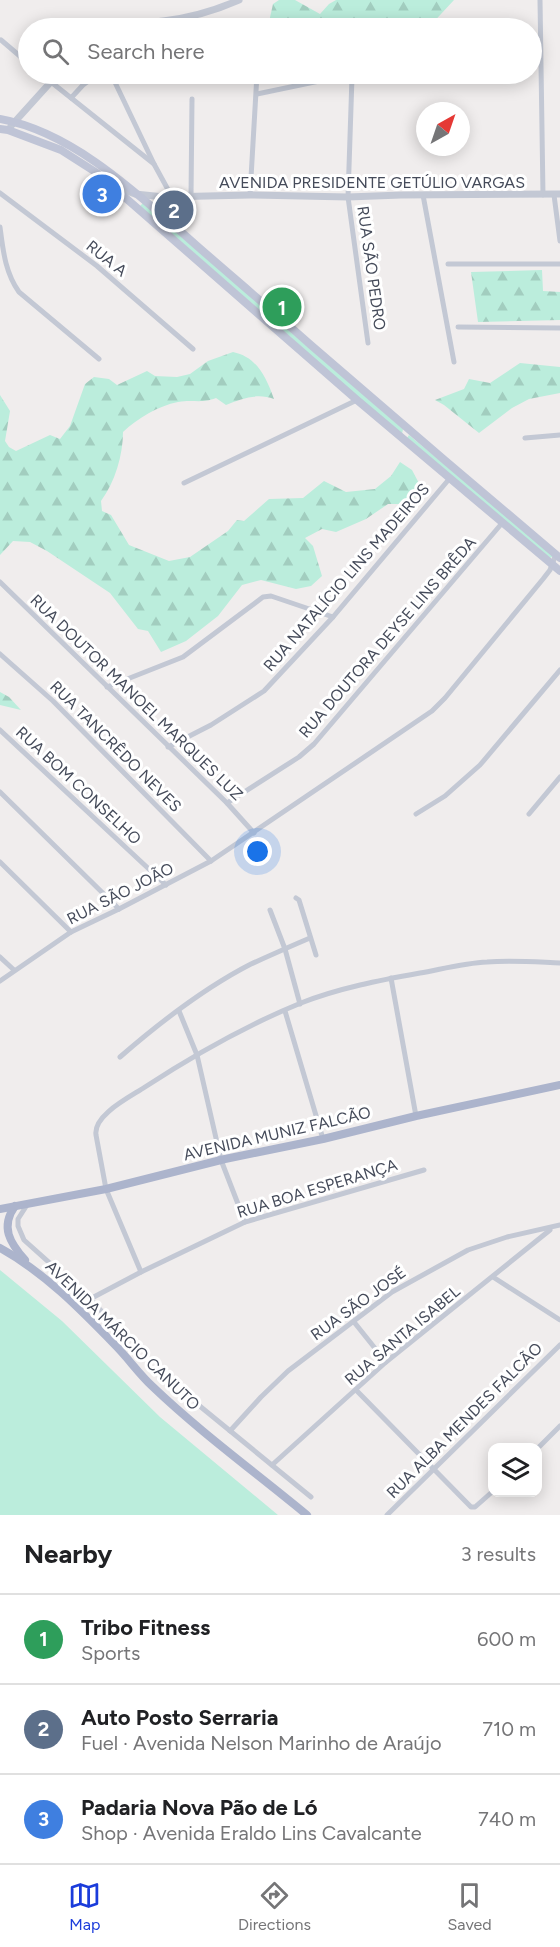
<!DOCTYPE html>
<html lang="en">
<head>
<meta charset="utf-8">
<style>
	:root { --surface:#fff; --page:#f2f2f2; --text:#202124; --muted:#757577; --line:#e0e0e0; --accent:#1b3cdb }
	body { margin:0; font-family:Figtree,sans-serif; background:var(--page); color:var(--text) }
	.controls { position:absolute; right:18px; bottom:18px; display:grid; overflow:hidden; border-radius:12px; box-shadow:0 3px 15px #0003 }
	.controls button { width:54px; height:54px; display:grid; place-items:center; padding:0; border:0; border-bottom:2px solid var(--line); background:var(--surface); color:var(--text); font:30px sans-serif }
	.compass { position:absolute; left:416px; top:102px; width:54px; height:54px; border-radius:50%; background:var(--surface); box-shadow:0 3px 15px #0003; rotate:40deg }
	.you { position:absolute; left:258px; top:852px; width:21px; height:21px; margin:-15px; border:4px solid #fff; border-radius:50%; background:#1a73e8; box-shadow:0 0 0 9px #1a73e833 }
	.badge { display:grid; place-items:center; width:39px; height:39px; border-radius:50%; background:var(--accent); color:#fff; font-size:20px; font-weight:700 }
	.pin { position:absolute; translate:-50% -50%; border:3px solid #fff; box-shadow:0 2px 6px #0006 }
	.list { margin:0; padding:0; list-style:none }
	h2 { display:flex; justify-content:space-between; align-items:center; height:78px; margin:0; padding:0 24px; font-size:26px }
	h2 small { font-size:20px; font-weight:400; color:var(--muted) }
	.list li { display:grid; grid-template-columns:39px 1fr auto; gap:18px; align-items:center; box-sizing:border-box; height:90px; padding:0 24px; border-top:2px solid var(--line) }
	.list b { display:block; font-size:22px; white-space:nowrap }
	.list p { margin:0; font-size:20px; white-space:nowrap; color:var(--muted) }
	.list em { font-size:20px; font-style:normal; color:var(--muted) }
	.icon { flex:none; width:33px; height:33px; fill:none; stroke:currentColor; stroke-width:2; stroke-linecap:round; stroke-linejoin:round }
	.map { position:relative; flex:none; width:560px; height:1515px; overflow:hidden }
	.search { position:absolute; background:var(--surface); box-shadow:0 3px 15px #0003; left:18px; right:18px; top:18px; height:66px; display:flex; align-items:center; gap:15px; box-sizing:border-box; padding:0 21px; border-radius:33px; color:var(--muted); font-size:22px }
	.sheet { height:348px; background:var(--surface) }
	nav { display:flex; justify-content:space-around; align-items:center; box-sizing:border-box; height:84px; border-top:2px solid var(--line); background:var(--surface); font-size:16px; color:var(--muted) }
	nav a { display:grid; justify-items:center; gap:3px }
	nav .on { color:var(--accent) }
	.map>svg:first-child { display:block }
</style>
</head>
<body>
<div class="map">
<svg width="560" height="1515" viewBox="0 0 560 1515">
	<defs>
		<pattern id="forest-firs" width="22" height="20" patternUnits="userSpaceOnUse" patternTransform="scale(1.5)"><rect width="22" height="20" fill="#bbeddc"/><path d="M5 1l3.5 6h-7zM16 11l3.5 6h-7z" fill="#a2cdbf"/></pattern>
	</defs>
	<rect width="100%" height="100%" fill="#f0eded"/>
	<g fill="#bbeddc">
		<path d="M143,203L268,311L263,313L140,206Z"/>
		<path d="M272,316L403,429L402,434H400L271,320Z"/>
		<path d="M409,435L552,554V557L550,558L407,438Z"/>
		<path d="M0,1270L62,1321L160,1417L278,1515H0Z"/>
	</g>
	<g fill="url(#forest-firs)">
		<path d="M279,0H295L320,14L329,4L336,0H454L428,28H271L269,22L273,4Z"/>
		<path d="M542,270L543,291L560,292V320L478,322L471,272Z"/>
		<path d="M233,352C257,357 266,377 274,399C258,393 242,398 226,405L216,398C200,404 194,399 178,402C158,406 138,418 123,432C123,455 115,482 101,501L102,511L111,515L129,545L169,561L190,557L228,531L237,520L244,521L269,499L303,498L324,481L346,492L375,489L391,476L400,462L412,470L422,489L408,504H388L366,519L336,532L322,529L305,538L313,546L322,576L311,586L296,589L261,580L242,585L218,616L186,641L161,652L148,631L138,629L110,593L47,551L30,542L13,541L0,555V395L10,411L5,441L9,447L16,451L50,435L60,439L70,426L85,384L94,377L109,379L117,385L147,371L155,376L177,377L190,374L208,361Z"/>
		<path d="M520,363L560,367V393L529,399L512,408L479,433L444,405L435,400L464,389L469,379L490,383Z"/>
		<path d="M0,692L9,697L21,710L0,705Z"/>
	</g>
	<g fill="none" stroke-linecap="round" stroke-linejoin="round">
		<g stroke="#c3c8d4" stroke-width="5">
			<path d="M540,0L543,195"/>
			<path d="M1,40L28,63"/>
			<path d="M41,74L154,164"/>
			<path d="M111,74L154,164L172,197"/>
			<path d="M257,94L348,75L352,77L348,197L368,343"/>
			<path d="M71,98L83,85L98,74"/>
			<path d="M0,193L97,266L193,349"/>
			<path d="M250,195L257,74"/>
			<path d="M423,195L454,362"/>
			<path d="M554,195L560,241"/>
			<path d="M191,197L192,99"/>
			<path d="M0,227C3,250 5,272 19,292L99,359"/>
			<path d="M448,264H560"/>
			<path d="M458,327L560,328"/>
			<path d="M525,438L560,435"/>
			<path d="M184,483L357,400"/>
			<path d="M0,582L227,803L254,833"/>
			<path d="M0,654L53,701L211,861"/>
			<path d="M107,687L183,657L263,597L271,596L333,617"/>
			<path d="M0,730L166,885"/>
			<path d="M168,747L211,725L264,691L333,617L450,478"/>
			<path d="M0,792L119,909"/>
			<path d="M227,803L299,757L314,744L503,522"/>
			<path d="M416,814L445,796L480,765L560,670"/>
			<path d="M529,814L560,777"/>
			<path d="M0,862L71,932"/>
			<path d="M296,898L299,900L316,955"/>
			<path d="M270,910L285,949L300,1004"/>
			<path d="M0,957L14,970"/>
			<path d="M391,978L416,1116"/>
			<path d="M0,981L71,932L119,909L211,861L432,711L445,698L543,579L550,570L556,554"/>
			<path d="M179,1011L197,1055L221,1160L245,1222"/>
			<path d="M285,1011L323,1139"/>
			<path d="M120,1057C158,1024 206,987 251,964C271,955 291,946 310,938"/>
			<path d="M27,1205L18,1219V1226L24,1240L90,1299L106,1316"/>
			<path d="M141,1272L106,1189L96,1135C93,1115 130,1097 145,1087C194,1055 247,1025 301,1003C339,988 381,980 420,973C442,969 465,963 487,962C512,960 536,962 560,963"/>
			<path d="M493,1277L560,1320"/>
			<path d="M90,1299L141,1272L245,1222L424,1170"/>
			<path d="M354,1322L386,1362"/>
			<path d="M356,1390L471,1507H475L492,1492"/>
			<path d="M196,1403L311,1497"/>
			<path d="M230,1431L261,1397L288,1371L392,1292L468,1250L507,1237L560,1225"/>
			<path d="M538,1448L560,1426"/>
			<path d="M272,1465L386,1362L550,1230"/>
			<path d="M387,1515L560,1345"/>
		</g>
		<g stroke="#c3c8d4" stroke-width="7">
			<path d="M112,28C129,23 146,24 163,21C190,18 214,11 239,0"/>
			<path d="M11,126L58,74"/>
			<path d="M114,186L135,194L164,197L250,195L348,197L401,195L560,194"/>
		</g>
		<g stroke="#bfc4d6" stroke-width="8">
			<path d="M0,119C74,132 141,197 196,245C235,279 274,312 312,346C394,417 477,488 560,558"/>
			<path d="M0,129L8,130L61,150L97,173L357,400L560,571"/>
			<path d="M159,213V204L164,197"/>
		</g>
		<g stroke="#acb4cc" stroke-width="8">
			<path d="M15,1206C0,1227 10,1243 25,1260"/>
			<path d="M0,1209L106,1189L225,1159L323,1139L416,1116L560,1085"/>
			<path d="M0,1248C44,1272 81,1310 115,1345C128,1358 139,1374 152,1386C200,1432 255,1472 307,1515"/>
		</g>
	</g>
	<g text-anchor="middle" stroke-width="6" stroke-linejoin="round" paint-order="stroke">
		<g font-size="16" fill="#454b5a" stroke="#fff">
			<text x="372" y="188">AVENIDA PRESIDENTE GETÚLIO VARGAS</text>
			<text transform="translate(107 258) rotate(39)" y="6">RUA A</text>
			<text transform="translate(372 268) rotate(82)" y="6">RUA SÃO PEDRO</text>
			<text transform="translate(346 577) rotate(-49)" y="6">RUA NATALÍCIO LINS MADEIROS</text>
			<text transform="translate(387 637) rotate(-49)" y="6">RUA DOUTORA DEYSE LINS BRÊDA</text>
			<text transform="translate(137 697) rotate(44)" y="6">RUA DOUTOR MANOEL MARQUES LUZ</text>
			<text transform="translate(116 746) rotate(45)" y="6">RUA TANCRÊDO NEVES</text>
			<text transform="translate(79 785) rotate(43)" y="6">RUA BOM CONSELHO</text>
			<text transform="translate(120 893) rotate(-27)" y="6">RUA SÃO JOÃO</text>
			<text transform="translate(277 1133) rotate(-13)" y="6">AVENIDA MUNIZ FALCÃO</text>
			<text transform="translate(317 1188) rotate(-17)" y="6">RUA BOA ESPERANÇA</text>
			<text transform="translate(358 1303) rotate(-36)" y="6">RUA SÃO JOSÉ</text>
			<text transform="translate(123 1335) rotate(44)" y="6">AVENIDA MÁRCIO CANUTO</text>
			<text transform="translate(402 1335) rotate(-40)" y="6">RUA SANTA ISABEL</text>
			<text transform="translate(464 1420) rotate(-45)" y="6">RUA ALBA MENDES FALCÃO</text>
		</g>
	</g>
</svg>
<div class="controls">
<button><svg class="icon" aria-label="layers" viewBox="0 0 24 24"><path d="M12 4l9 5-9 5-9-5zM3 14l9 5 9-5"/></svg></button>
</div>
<svg class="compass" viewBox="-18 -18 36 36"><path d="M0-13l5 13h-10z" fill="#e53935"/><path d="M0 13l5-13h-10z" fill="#757577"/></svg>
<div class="you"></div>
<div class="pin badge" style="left:282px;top:307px;background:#2e9e5b">1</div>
<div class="pin badge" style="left:174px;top:210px;background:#5c6f8a">2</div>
<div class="pin badge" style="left:102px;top:194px;background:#3f7fe0">3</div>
<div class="search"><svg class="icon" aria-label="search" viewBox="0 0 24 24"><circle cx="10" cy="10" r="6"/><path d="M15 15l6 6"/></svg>Search here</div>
</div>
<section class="sheet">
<h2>Nearby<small>3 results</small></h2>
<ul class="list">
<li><span class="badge" style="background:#2e9e5b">1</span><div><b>Tribo Fitness</b><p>Sports</p></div><em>600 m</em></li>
<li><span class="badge" style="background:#5c6f8a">2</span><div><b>Auto Posto Serraria</b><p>Fuel · Avenida Nelson Marinho de Araújo</p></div><em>710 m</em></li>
<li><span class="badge" style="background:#3f7fe0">3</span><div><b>Padaria Nova Pão de Ló</b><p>Shop · Avenida Eraldo Lins Cavalcante</p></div><em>740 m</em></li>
</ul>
</section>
<nav>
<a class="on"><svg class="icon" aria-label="map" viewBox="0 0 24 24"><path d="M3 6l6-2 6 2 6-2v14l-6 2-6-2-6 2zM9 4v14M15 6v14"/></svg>Map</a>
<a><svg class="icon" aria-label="directions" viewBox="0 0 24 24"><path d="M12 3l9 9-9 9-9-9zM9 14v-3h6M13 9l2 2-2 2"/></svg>Directions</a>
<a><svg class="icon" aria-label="saved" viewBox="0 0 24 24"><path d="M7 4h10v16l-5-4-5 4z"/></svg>Saved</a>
</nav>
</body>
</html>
